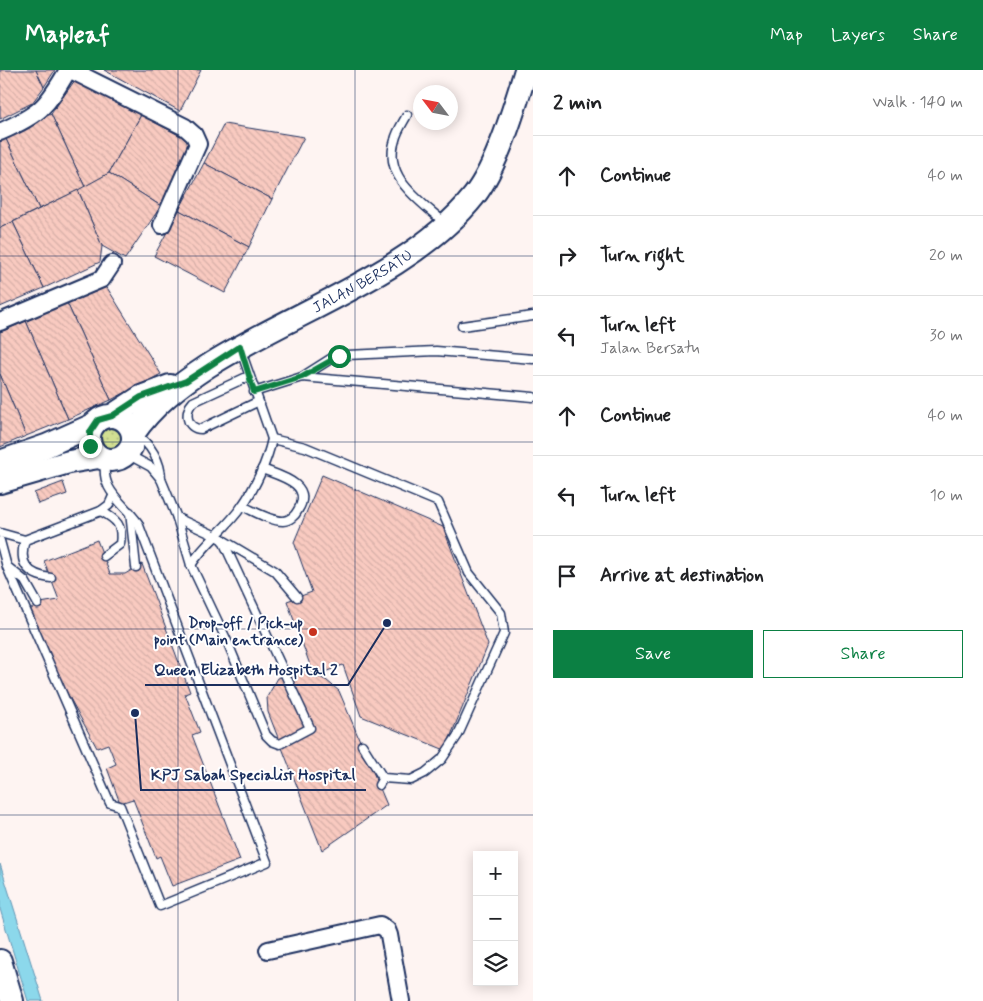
<!DOCTYPE html>
<html lang="en">
<head>
<meta charset="utf-8">
<style>
	:root { --surface:#fff; --page:#f6f6f6; --text:#202124; --muted:#757577; --line:#e0e0e0; --accent:#0b8043 }
	body { margin:0; font-family:Mynerve,sans-serif; background:var(--page); color:var(--text) }
	.controls { position:absolute; right:15px; bottom:15px; display:grid; overflow:hidden; border-radius:0px; box-shadow:0 2px 12px #0003 }
	.controls button { width:45px; height:45px; display:grid; place-items:center; padding:0; border:0; border-bottom:1px solid var(--line); background:var(--surface); color:var(--text); font:25px sans-serif }
	.compass { position:absolute; left:413px; top:15px; width:45px; height:45px; border-radius:50%; background:var(--surface); box-shadow:0 2px 12px #0003; rotate:302deg }
	.stop { position:absolute; width:15px; height:15px; margin:-11px; border:4px solid #0b8043; border-radius:50%; background:#fff }
	.stop.end { background:#0b8043; border-color:#fff; box-shadow:0 1px 5px #0008 }
	.list { margin:0; padding:0; list-style:none }
	h2 { display:flex; justify-content:space-between; align-items:center; height:65px; margin:0; padding:0 20px; font-size:21px }
	h2 small { font-size:16px; font-weight:400; color:var(--muted) }
	.list li { display:grid; grid-template-columns:32px 1fr auto; gap:15px; align-items:center; box-sizing:border-box; height:80px; padding:0 20px; border-top:1px solid var(--line) }
	.list b { display:block; font-size:19px; white-space:nowrap }
	.list p { margin:0; font-size:16px; white-space:nowrap; color:var(--muted) }
	.list em { font-size:16px; font-style:normal; color:var(--muted) }
	.actions { display:flex; gap:10px; padding:15px 20px }
	.actions a { flex:1; padding:11px 0; border:1px solid var(--accent); border-radius:0px; text-align:center; font-size:18px; color:var(--accent) }
	.actions .main { background:var(--accent); color:#fff }
	.icon { flex:none; width:28px; height:28px; fill:none; stroke:currentColor; stroke-width:2; stroke-linecap:round; stroke-linejoin:round }
	.map { position:relative; flex:none; width:533px; height:931px; overflow:hidden }
	header { display:flex; align-items:center; gap:30px; box-sizing:border-box; height:70px; padding:0 25px; background:var(--accent); color:#fff }
	header strong { font-size:24px }
	nav { display:flex; gap:28px; margin-inline-start:auto; font-size:18px }
	main { display:flex }
	aside { flex:1; background:var(--surface) }
	.map>svg:first-child { display:block }
</style>
</head>
<body>
<header>
<strong>Mapleaf</strong>
<nav><a>Map</a><a>Layers</a><a>Share</a></nav>
</header>
<main>
<div class="map">
<svg width="533" height="931" viewBox="0 0 533 931">
	<defs>
		<pattern id="grass-dots" width="8" height="8" patternUnits="userSpaceOnUse" patternTransform="scale(1.25)"><rect width="8" height="8" fill="#d2df92"/><path d="M2 2h.1M6 6h.1" fill="none" stroke="#b4c080" stroke-width="1.8" stroke-linecap="round"/></pattern>
		<pattern id="building-back-hatch" width="6" height="6" patternUnits="userSpaceOnUse" patternTransform="scale(1.25)"><rect width="6" height="6" fill="#f9cac0"/><path d="M-1 5l2 2M0 0l6 6M5-1l2 2" fill="none" stroke="#d5aea7"/></pattern>
	</defs>
	<rect width="100%" height="100%" fill="#fef4f2"/>
	<filter id="ink" filterUnits="userSpaceOnUse"><feTurbulence type="fractalNoise" baseFrequency=".02" numOctaves="2"/><feDisplacementMap in="SourceGraphic" scale="10" xChannelSelector="R" yChannelSelector="G"/><feConvolveMatrix kernelMatrix="1 2 1 2 8 2 1 2 1" color-interpolation-filters="sRGB"/></filter>
	<g filter="url(#ink)">
		<circle fill="url(#grass-dots)" stroke="#768778" cx="111" cy="368" r="12"/>
		<path fill="#8cd8eb" stroke="#5f94b3" d="M0,794L43,931H28L0,839Z"/>
		<g fill="url(#building-back-hatch)" stroke="#1b2f5e">
			<path d="M0,0H36L44,17L32,33L0,49Z"/>
			<path d="M36,0H55L44,17Z"/>
			<path d="M104,0H201L180,41Z"/>
			<path d="M75,10L141,45L109,103L85,117L51,44Z"/>
			<path d="M51,44L85,117L39,139L5,67Z"/>
			<path d="M141,45L190,71L161,136L109,103Z"/>
			<path d="M224,54L304,67L272,129L204,93Z"/>
			<path d="M5,67L39,139L0,158V69Z"/>
			<path d="M204,93L272,129L249,177L179,140Z"/>
			<path d="M109,103L161,136L125,189L102,176L78,120Z"/>
			<path d="M78,120L102,176L100,192L44,218L13,152Z"/>
			<path d="M179,140L249,177L225,223L154,186Z"/>
			<path d="M13,152L44,218L0,237V158Z"/>
			<path d="M106,216L161,304L111,330L67,233Z"/>
			<path d="M67,233L111,330L68,349L26,251Z"/>
			<path d="M26,251L68,349L26,366L0,304V262Z"/>
			<path d="M0,304L26,366L0,377Z"/>
			<path d="M322,405L443,457L488,575L445,680L361,646L343,595L314,606L287,531L312,522L294,472Z"/>
			<path d="M63,412L67,424L38,434L34,423Z"/>
			<path d="M97,470L110,504H125L142,494L190,622L185,624L200,662L192,665L240,790L172,816L160,786L156,788L133,729L120,733L107,698L116,694L108,674L97,678L24,544L40,533L59,530L44,491Z"/>
			<path d="M299,599L326,610L339,621L387,735L322,780L268,642L267,627L278,608Z"/>
		</g>
		<g fill="none" stroke-linecap="round" stroke-linejoin="round">
			<g stroke="#1b2f5e" stroke-width="11">
				<g id="lane">
					<path d="M407,45C403,53 397,61 395,70C382,108 422,132 446,154"/>
					<path d="M462,256L533,246"/>
					<path d="M249,306L193,332C184,341 186,359 201,359L257,332"/>
					<path d="M302,307L332,288L347,285L436,281L533,289"/>
					<path d="M254,322L302,307L533,327"/>
					<path d="M135,365C150,372 161,392 161,409"/>
					<path d="M272,369L305,377L438,432L469,503L501,543L504,563L458,665L442,689L425,703L411,710L383,708L379,715"/>
					<path d="M127,384L151,397L161,409L177,448L191,495L227,571L266,665L272,671L280,674L310,658L222,469"/>
					<path d="M242,436C254,441 270,451 283,451C289,451 295,446 298,440C314,414 280,406 262,399"/>
					<path d="M101,441C117,450 123,455 120,474L104,486"/>
					<path d="M130,442L136,497"/>
					<path d="M177,448L216,466L275,501L297,527"/>
					<path d="M0,463L25,470L101,441L109,435L113,426"/>
					<path d="M25,470C18,493 27,505 51,508"/>
					<path d="M0,471L7,497L110,733L120,736L160,836L267,792L138,453C122,431 99,420 106,390"/>
					<path d="M191,495C205,473 227,458 242,436C255,418 267,392 272,369L240,278"/>
					<path d="M9,498L25,511L38,534"/>
					<path d="M362,675L383,708"/>
				</g>
			</g>
			<g stroke="#1b2f5e" stroke-width="20">
				<g id="street">
					<path d="M71,0L185,57L194,65L198,74L162,155"/>
					<path d="M0,62C40,44 46,38 68,0"/>
					<path d="M0,252L102,209L112,194"/>
					<path d="M268,880L380,855L387,860L389,865L401,931"/>
				</g>
			</g>
			<g stroke="#1b2f5e" stroke-width="26">
				<g id="secondary">
					<circle cx="111" cy="368" r="22"/>
					<path d="M112,346L141,327L170,316"/>
					<path id="s1" d="M133,364C153,335 179,315 208,296C292,242 412,204 474,126C497,97 515,36 526,0"/>
					<path d="M0,392L46,376L93,355"/>
					<path d="M0,412L69,392L99,387"/>
					<path d="M0,891L12,931"/>
				</g>
			</g>
			<use href="#lane" stroke="#fff" stroke-width="8"/>
			<use href="#street" stroke="#fff" stroke-width="16"/>
			<use href="#secondary" stroke="#fff" stroke-width="22"/>
		</g>
	</g>
	<g fill="none" stroke-linecap="round" stroke-linejoin="round" filter="url(#ink)">
		<path stroke="#0b8043" stroke-width="6" d="M90,376V362L98,350L112,346L141,327L186,311L240,276L254,322L302,307L339,286"/>
	</g>
	<path fill="none" stroke="#1b2f5e" stroke-width="1" stroke-opacity="0.55" d="M178,0V931M355,0V931M0,186H533M0,372H533M0,559H533M0,745H533"/>
	<circle fill="#c8321e" stroke="#fff" stroke-width="2" cx="313" cy="562" r="5"/>
	<g text-anchor="middle" stroke-width="4" stroke-linejoin="round" paint-order="stroke">
		<g font-size="15" fill="#1b2f5e" stroke="#fff">
			<text dy="5" stroke="none"><textPath href="#s1" startOffset="278">JALAN BERSATU</textPath></text>
		</g>
		<g font-size="15" font-weight="bold" fill="#1b2f5e" stroke="#fff" text-anchor="end">
			<text x="303" y="558">Drop-off / Pick-up<tspan x="303" dy="17">point (Main entrance)</tspan></text>
		</g>
	</g>
	<path fill="none" stroke="#1b2f5e" stroke-width="2" d="M387 553L348 615H145M135 643L141 720H366"/>
	<g fill="#1b2f5e" stroke="#fff" stroke-width="2">
		<circle cx="387" cy="553" r="5"/>
		<circle cx="135" cy="643" r="5"/>
	</g>
	<g font-size="16" text-anchor="middle" font-weight="bold" fill="#1b2f5e" stroke="#fff" stroke-width="4" stroke-linejoin="round" paint-order="stroke">
		<text x="246" y="605">Queen Elizabeth Hospital 2</text>
		<text x="253" y="710">KPJ Sabah Specialist Hospital</text>
	</g>
</svg>
<div class="controls">
<button>+</button>
<button>−</button>
<button><svg class="icon" aria-label="layers" viewBox="0 0 24 24"><path d="M12 4l9 5-9 5-9-5zM3 14l9 5 9-5"/></svg></button>
</div>
<svg class="compass" viewBox="-18 -18 36 36"><path d="M0-13l5 13h-10z" fill="#e53935"/><path d="M0 13l5-13h-10z" fill="#757577"/></svg>
<div class="stop" style="left:339px;top:286px"></div>
<div class="stop end" style="left:90px;top:376px"></div>
</div>
<aside>
<h2>2 min<small>Walk · 140 m</small></h2>
<ul class="list">
<li><svg class="icon" aria-label="ahead" viewBox="0 0 24 24"><path d="M12 20V5M6 11l6-6 6 6"/></svg><div><b>Continue</b></div><em>40 m</em></li>
<li><svg class="icon" aria-label="right" viewBox="0 0 24 24"><path d="M7 20v-9h11M14 6l5 5-5 5"/></svg><div><b>Turn right</b></div><em>20 m</em></li>
<li><svg class="icon" aria-label="left" viewBox="0 0 24 24"><path d="M17 20v-9H6M10 6l-5 5 5 5"/></svg><div><b>Turn left</b><p>Jalan Bersatu</p></div><em>30 m</em></li>
<li><svg class="icon" aria-label="ahead" viewBox="0 0 24 24"><path d="M12 20V5M6 11l6-6 6 6"/></svg><div><b>Continue</b></div><em>40 m</em></li>
<li><svg class="icon" aria-label="left" viewBox="0 0 24 24"><path d="M17 20v-9H6M10 6l-5 5 5 5"/></svg><div><b>Turn left</b></div><em>10 m</em></li>
<li><svg class="icon" aria-label="arrive" viewBox="0 0 24 24"><path d="M6 21V4h12l-3 4 3 4H6"/></svg><div><b>Arrive at destination</b></div></li>
</ul>
<div class="actions"><a class="main">Save</a><a>Share</a></div>
</aside>
</main>
</body>
</html>
